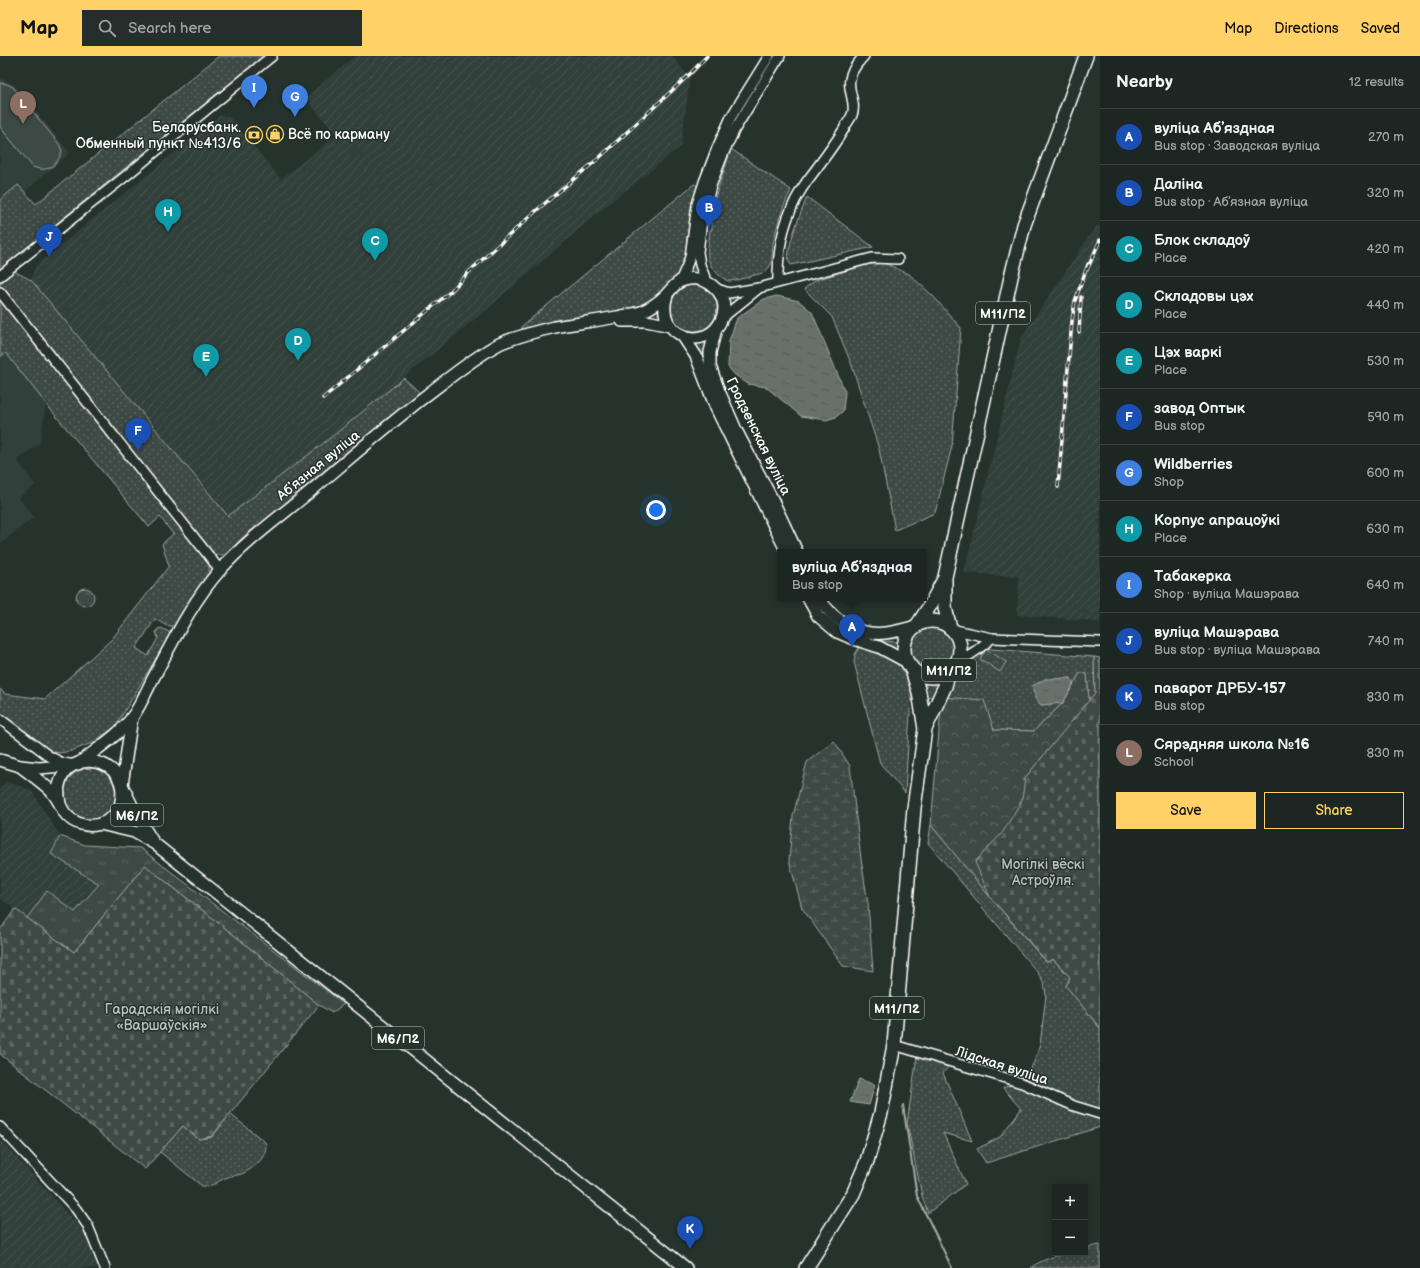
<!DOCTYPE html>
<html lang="en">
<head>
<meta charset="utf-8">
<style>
	:root { --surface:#1c2622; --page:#252e2a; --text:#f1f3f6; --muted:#a0a5a5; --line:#3a4340; --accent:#ffd166 }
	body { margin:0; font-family:"Balsamiq Sans",sans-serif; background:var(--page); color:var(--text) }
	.controls { position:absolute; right:12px; bottom:12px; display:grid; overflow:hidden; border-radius:0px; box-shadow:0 2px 10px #0003 }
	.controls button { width:36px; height:36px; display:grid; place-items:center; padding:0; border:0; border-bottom:1px solid var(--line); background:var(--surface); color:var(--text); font:20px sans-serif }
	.you { position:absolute; left:656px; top:454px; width:14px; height:14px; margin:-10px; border:3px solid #fff; border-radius:50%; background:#1a73e8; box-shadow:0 0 0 6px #1a73e833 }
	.badge { display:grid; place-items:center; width:26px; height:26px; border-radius:50%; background:var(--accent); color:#fff; font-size:13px; font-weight:700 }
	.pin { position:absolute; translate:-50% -33px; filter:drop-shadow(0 1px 2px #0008) }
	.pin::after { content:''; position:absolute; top:21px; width:14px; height:12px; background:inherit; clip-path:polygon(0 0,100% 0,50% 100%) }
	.popup { position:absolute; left:777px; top:493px; width:150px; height:52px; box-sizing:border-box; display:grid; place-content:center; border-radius:0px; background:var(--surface); filter:drop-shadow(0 1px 3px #0005); font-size:13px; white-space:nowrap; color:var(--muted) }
	.popup b { font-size:15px; color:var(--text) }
	.popup::after { content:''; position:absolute; left:50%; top:100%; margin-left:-8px; border:8px solid transparent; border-top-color:var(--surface) }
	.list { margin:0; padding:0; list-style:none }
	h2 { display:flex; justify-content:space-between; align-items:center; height:52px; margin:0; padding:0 16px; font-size:17px }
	h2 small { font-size:13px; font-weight:400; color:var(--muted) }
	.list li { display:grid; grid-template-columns:26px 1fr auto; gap:12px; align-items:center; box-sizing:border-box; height:56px; padding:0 16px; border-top:1px solid var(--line) }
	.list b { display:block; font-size:15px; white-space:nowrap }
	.list p { margin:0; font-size:13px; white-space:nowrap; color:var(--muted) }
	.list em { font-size:13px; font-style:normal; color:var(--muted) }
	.actions { display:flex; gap:8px; padding:12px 16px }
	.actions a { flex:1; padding:9px 0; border:1px solid var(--accent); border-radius:0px; text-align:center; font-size:14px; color:var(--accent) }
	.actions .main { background:var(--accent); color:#111 }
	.icon { flex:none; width:22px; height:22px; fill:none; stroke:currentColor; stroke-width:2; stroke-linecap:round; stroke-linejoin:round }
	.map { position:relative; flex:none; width:1100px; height:1212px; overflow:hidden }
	header { display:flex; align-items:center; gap:24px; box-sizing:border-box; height:56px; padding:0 20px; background:var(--accent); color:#111 }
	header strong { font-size:19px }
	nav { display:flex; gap:22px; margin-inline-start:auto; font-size:14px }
	.search { width:280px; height:36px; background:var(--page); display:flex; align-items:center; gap:10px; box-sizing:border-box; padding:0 14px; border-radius:0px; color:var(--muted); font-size:15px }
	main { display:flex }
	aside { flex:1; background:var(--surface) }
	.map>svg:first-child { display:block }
</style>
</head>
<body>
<header>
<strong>Map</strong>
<div class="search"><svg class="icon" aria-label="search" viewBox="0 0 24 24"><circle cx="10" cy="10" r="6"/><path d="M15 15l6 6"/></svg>Search here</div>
<nav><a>Map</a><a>Directions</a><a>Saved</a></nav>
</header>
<main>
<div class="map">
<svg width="1100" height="1212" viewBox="0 0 1100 1212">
	<defs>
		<pattern id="industrial-furrows" width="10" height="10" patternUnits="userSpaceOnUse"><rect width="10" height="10" fill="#333f3a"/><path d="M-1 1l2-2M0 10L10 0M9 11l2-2" fill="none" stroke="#47524e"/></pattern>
		<pattern id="grass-dots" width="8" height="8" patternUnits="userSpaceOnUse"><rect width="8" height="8" fill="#3e4944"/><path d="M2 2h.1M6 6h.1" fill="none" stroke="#5b6460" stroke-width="1.8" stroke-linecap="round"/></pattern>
		<pattern id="forest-crowns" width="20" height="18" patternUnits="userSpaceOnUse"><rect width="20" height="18" fill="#3e4944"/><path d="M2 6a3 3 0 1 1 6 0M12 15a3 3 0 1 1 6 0" fill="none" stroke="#5b6460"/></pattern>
		<pattern id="wetland-marsh" width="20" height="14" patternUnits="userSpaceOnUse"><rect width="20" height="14" fill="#3e4944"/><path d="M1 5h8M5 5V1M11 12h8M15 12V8" fill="none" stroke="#5b6460"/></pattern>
		<pattern id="cemetery-stones" width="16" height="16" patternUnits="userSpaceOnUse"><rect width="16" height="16" fill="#3e4944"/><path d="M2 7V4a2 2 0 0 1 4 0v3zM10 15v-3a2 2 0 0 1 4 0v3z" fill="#5b6460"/></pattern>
		<pattern id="park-tufts" width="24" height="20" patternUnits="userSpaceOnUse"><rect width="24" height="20" fill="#3e4944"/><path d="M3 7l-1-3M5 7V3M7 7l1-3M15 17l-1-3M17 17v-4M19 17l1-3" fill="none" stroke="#5b6460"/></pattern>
		<pattern id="water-ripples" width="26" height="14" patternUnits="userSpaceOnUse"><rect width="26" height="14" fill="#67706c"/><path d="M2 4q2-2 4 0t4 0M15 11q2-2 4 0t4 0" fill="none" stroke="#575a59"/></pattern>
	</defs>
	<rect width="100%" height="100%" fill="#26332d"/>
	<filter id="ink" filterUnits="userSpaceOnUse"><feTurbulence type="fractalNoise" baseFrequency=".025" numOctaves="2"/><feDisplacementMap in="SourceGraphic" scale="8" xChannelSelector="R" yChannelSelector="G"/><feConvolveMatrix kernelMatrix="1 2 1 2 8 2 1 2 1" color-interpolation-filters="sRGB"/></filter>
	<g filter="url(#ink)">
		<g fill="#333f3a">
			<path d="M0,22L14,29L70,97L0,157Z"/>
			<path d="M0,263L60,336L46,348L40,387L17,404L35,429L18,442L34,461L0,488Z"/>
		</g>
		<g fill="url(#industrial-furrows)">
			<path d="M355,0H672L690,22L681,90L600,155L486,254L329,383L228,460L31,224L35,210L221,59L230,62L281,123L337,79L305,42Z"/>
			<path d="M1096,170L1100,171V567L1082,564L1017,559L1019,521L964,517L1021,282Z"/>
			<path d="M7,726L31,734L60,780L52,798L99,828L75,857L47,836L27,862L0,842V731Z"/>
			<path d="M0,1083L84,1176L98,1212H0Z"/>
		</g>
		<g fill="url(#grass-dots)" stroke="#9ea4a2">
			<path d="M219,0H264L0,213V144L18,129L36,148Z"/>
			<path d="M731,93L791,134C782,152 777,169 773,188C772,194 773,201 771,207C770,211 767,214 763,217C753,219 741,224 730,225C726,225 723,222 719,219C703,205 708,194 710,174H712V168H710L715,142Z"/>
			<path d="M707,126L696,206V212L700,220H687L700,148Z"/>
			<path d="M694,128L698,130L688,175L686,203L681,217L657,243L630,255L548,266L522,273V270Z"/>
			<path d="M807,141L873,191L791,209C781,200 803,153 807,141Z"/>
			<path d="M884,207L909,218L933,240L961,272L952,390L935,457L895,474L879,393L851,307L832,261L804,233L816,224L864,209Z"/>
			<path d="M14,215L31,224L228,460L329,383L404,322L420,337L242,482L227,499H217L209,510V519L197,534L175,570H167L155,563L136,592L148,600L158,582L156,576L158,573L161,572L171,577L115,671L92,687L71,695L59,697L47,694L0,658V633L5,638L45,643L112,583L169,510L162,488L173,478L160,461L149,471L46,348L6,297L0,301V227Z"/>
			<circle cx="694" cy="252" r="23"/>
			<path d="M750,235L740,241L729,252V244L727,240Z"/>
			<path d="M660,251V265L634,261Z"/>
			<path d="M708,287L706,309L693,289Z"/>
			<path d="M697,317L759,451L727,389L705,342Z"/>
			<path d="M933,570C945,572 951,579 954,590L1094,601L1095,637L1089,645L1087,618L1080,617L1073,629L1071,622L1041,649L1063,647L1034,675L994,674L942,641L911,640L905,737L880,707L854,606L855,598L861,589L869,584L911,587C914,576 922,571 933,570Z"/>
			<circle cx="90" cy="738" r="26"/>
			<path d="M931,769L990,841L1046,906L1053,903L1070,921L1067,930L1100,972V1071L986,1107L977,1093L1000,1081L1021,1053L1003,1032L1024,1024L1034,1006L1040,989L1046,939L1044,927L1038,917L928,787Z"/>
			<path d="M917,1000L949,1010L943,1017L972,1085L943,1077L966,1128L928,1157L922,1140L907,1067Z"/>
			<path d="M230,1058L265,1086C270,1100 252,1114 241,1118C237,1120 232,1119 228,1121C217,1124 216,1131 202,1130L160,1096L183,1070L199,1083L212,1081Z"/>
			<path d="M1100,1189V1212H1030C1048,1200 1064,1197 1085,1197V1192Z"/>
		</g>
		<g fill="url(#forest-crowns)" stroke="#9ea4a2">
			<path d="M986,593L1006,606L1000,616L980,603Z"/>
			<path d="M1080,617L1087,618L1089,645L1025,722L1100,972L1066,930L1070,921L1053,903L1047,906L990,841L931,769L942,641L984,644L994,674L1034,675L1063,647Z"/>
		</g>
		<path fill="url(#wetland-marsh)" stroke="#9ea4a2" d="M834,685L850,710L861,803L868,848L873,915L843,910L802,852L789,804L793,760L807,706Z"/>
		<g fill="url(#cemetery-stones)" stroke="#9ea4a2">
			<path d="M1094,601L1100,602V972L1066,930L1070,921L1053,903L1047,906L990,841L975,806L1003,776L1022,744L1025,722L1095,637Z"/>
			<path d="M145,809L239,883L319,949L212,1080L199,1083L183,1070L145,1113L0,998V874L15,853L74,896Z"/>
		</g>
		<g fill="url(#park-tufts)" stroke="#9ea4a2">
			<circle cx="85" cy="541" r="9"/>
			<path d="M60,780L85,789L140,792L344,948L332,957L319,949L239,883L145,809L74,896L27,862L47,835L75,856L99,828L51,798Z"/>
		</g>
		<path fill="#3e4944" stroke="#9ea4a2" d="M0,27L7,28L13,31L59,88L62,95C57,110 48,117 33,111L0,71Z"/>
		<g fill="url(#water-ripples)" stroke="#a4a9a7">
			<path d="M777,240L799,245L812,256L845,336L843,355L836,361L826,364L801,360L766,331L748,328L735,319L728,311L729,285L737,262L764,243Z"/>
			<path d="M1071,622L1073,629L1063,647L1041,649L1036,644L1032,630L1045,623Z"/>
			<path d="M859,1023L875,1029L869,1049L850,1046Z"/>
		</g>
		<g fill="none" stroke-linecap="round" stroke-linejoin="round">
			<path stroke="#a4a9a7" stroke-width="2" d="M903,1049L917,1140L952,1212"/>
			<g stroke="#fff" stroke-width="12">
				<g id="minor">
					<path d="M0,220L127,119L272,0"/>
					<path d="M706,224L700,209L698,196L702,165L711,130L724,96L735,73L780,0"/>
					<path d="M680,225L686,212L690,201L697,148L704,126L717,92L731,61L769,0"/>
					<path d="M778,226C777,189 785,156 807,125C820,108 833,91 844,73C846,68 850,64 852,59C857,47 847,35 850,23C851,14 858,7 864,0"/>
					<path d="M717,233L729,237L759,232L872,202L898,203"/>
					<path d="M0,236L220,514"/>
					<path d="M722,262L759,232"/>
					<path d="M951,573L992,582L1100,586"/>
					<path d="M952,611L977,594L992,582"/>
					<path d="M0,663L49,700L60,706L69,708"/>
					<path d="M894,989L1022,1027L1074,1050L1100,1058"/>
					<path d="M0,1071L76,1153L88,1170L105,1212"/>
				</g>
			</g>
			<g stroke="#fff" stroke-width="14">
				<g id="major">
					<path d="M622,265H646L671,270"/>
					<path d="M716,273L710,296V310L719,335L736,374L773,445L797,496"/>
					<path d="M682,279L696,300L716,352L787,496"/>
					<path d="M808,542L818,560L837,576L854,583L879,591L907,606"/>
					<path d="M819,542C834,565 858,580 885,577C896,576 906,573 916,570"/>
					<path d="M0,704L20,710L39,712L74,709"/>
					<path d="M78,708C94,695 122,677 133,660C142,647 148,631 156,617C174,583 194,543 220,514C247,484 281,460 312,434C350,402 388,369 428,338C449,322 476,300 499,288C512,282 541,274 555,271C576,267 597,265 617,261C625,259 634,258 641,256C650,252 658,247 665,240C670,235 673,230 679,226C701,214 732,236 722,262C709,298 653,282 667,239"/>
					<path d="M20,710C30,718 42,726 51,735C57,741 60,749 64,756C73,769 91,773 105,766C113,762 120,754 121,745C130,702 68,690 59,729C58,735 59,742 60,748"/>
					<path d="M122,729L132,661"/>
					<path d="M123,731L137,760L153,786"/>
					<path d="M100,768L134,776L155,788L686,1212"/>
				</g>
			</g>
			<g stroke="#fff" stroke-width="16">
				<g id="highway">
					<circle cx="932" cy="593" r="28"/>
					<path d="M918,568L931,548L943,525"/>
					<path d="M950,572L945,552V521L1011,221L1024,169L1086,0"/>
					<path d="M911,611L919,636L925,673"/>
					<path d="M806,1212L853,1138L867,1105L881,1057L894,989L914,752L925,673L945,630L949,615"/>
				</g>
			</g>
			<use href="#minor" stroke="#26332d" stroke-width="9"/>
			<use href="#major" stroke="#26332d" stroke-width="11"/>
			<use href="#highway" stroke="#26332d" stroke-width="13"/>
			<g stroke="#fff" stroke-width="3.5">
				<g id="rail">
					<path d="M1087,214L1100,184"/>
					<path d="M1079,276L1081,241"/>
					<path d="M323,342L450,236L472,213L537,154L599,102L691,17L707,0"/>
					<path d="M1058,431L1072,265L1075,245L1088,208"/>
				</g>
			</g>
			<use href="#rail" stroke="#26332d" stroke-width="2" stroke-dasharray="6" stroke-linecap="butt"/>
		</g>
	</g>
	<defs>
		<g id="shop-ring" transform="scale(0.9)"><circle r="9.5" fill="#26332d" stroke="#ffd166" stroke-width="1.5"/><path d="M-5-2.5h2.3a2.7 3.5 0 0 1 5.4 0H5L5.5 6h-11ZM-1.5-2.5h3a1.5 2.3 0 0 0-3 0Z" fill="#ffd166"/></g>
		<g id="bank-ring" transform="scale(0.9)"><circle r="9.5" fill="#26332d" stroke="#ffd166" stroke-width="1.5"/><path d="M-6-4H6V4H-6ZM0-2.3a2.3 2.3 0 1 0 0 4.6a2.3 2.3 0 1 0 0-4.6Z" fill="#ffd166"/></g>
	</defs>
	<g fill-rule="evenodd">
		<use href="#shop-ring" x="275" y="78"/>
		<use href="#bank-ring" x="254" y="79"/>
	</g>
	<g text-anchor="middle" stroke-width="3" stroke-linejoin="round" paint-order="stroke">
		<g fill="#26332d" stroke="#bec2c0" stroke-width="1">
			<rect x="976" y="246" width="54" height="22" rx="3"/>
			<rect x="922" y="603" width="54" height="22" rx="3"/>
			<rect x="111" y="748" width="52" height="22" rx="3"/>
			<rect x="870" y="941" width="54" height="22" rx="3"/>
			<rect x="372" y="971" width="52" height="22" rx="3"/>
		</g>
		<g font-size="13" font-weight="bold" fill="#fff">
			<text x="1003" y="262">М11/П2</text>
			<text x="949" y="619">М11/П2</text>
			<text x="137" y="764">М6/П2</text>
			<text x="897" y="957">М11/П2</text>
			<text x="398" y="987">М6/П2</text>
		</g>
		<g font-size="14" fill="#fff" stroke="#26332d" text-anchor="end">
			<text x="241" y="76">Беларусбанк.<tspan x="241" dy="16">Обменный пункт №413/6</tspan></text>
			<text x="288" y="83" text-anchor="start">Всё по карману</text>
		</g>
		<g font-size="14" fill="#fff" stroke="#26332d">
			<text transform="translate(759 380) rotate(64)" y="5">Гродзенская вуліца</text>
			<text transform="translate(318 409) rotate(-39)" y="5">Абʼязная вуліца</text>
			<text transform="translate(1002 1009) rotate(18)" y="5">Лідская вуліца</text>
		</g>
		<g font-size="14" fill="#bbbfbe" stroke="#26332d">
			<text x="1043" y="813">Могілкі вёскі<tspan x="1043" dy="16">Астроўля.</tspan></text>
			<text x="162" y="958">Гарадскія могілкі<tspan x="162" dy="16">«Варшаўскія»</tspan></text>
		</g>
	</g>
</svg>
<div class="controls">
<button>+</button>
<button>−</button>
</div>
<div class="you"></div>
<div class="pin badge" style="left:852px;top:591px;background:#1a4fb4">A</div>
<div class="popup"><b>вуліца Абʼяздная</b>Bus stop</div>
<div class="pin badge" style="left:709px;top:172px;background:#1a4fb4">B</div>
<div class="pin badge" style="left:375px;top:205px;background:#0f9aa8">C</div>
<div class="pin badge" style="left:298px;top:305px;background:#0f9aa8">D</div>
<div class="pin badge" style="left:206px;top:321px;background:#0f9aa8">E</div>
<div class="pin badge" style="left:138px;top:395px;background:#1a4fb4">F</div>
<div class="pin badge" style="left:295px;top:61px;background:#3f7fe0">G</div>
<div class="pin badge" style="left:168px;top:176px;background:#0f9aa8">H</div>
<div class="pin badge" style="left:254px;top:52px;background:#3f7fe0">I</div>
<div class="pin badge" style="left:49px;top:201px;background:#1a4fb4">J</div>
<div class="pin badge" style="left:690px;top:1193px;background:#1a4fb4">K</div>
<div class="pin badge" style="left:23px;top:68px;background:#8d6e63">L</div>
</div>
<aside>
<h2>Nearby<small>12 results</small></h2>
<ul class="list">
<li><span class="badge" style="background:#1a4fb4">A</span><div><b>вуліца Абʼяздная</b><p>Bus stop · Заводская вуліца</p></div><em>270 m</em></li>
<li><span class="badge" style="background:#1a4fb4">B</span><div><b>Даліна</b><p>Bus stop · Абʼязная вуліца</p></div><em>320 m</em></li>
<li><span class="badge" style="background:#0f9aa8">C</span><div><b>Блок складоў</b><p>Place</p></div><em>420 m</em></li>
<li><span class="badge" style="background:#0f9aa8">D</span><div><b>Складовы цэх</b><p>Place</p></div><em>440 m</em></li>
<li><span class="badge" style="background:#0f9aa8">E</span><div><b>Цэх варкі</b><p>Place</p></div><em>530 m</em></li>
<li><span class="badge" style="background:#1a4fb4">F</span><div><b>завод Оптык</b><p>Bus stop</p></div><em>590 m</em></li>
<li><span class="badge" style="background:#3f7fe0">G</span><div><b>Wildberries</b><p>Shop</p></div><em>600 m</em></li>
<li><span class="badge" style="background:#0f9aa8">H</span><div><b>Корпус апрацоўкі</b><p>Place</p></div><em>630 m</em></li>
<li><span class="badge" style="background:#3f7fe0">I</span><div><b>Табакерка</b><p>Shop · вуліца Машэрава</p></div><em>640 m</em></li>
<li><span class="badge" style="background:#1a4fb4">J</span><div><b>вуліца Машэрава</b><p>Bus stop · вуліца Машэрава</p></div><em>740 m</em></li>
<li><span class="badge" style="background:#1a4fb4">K</span><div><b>паварот ДРБУ-157</b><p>Bus stop</p></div><em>830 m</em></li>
<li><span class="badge" style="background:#8d6e63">L</span><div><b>Сярэдняя школа №16</b><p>School</p></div><em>830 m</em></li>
</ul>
<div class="actions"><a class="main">Save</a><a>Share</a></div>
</aside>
</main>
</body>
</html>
